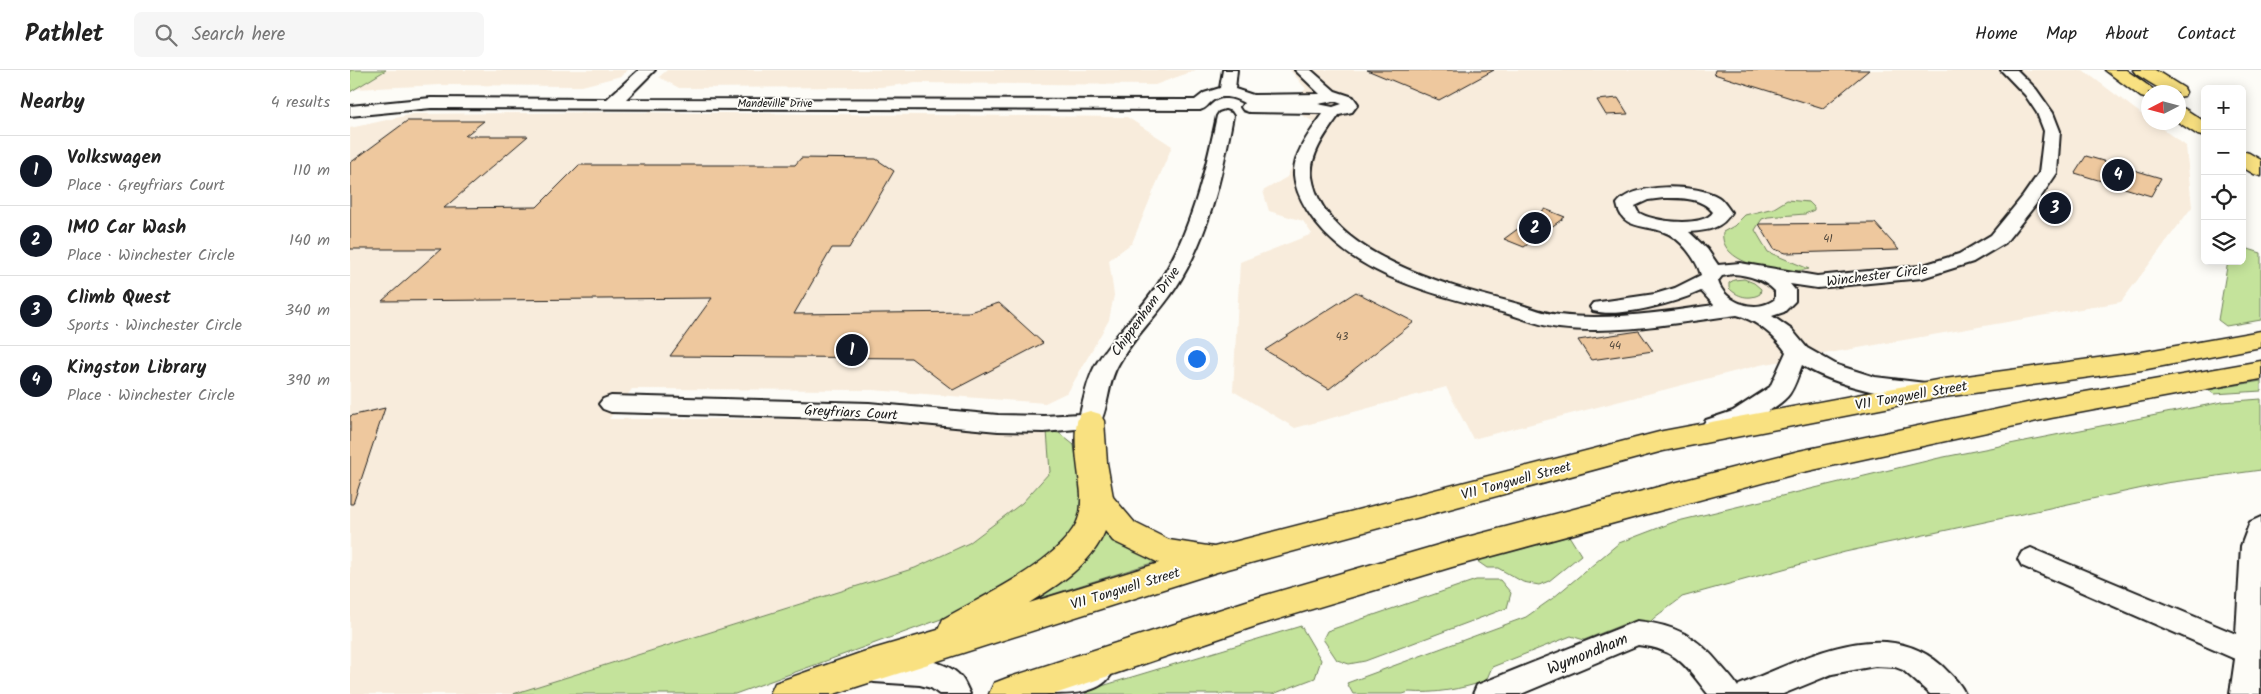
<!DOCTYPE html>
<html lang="en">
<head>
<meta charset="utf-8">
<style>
	:root { --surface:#fff; --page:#f6f6f6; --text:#222; --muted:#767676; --line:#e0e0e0; --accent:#111827 }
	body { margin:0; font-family:Kalam,sans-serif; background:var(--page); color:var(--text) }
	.controls { position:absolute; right:15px; top:15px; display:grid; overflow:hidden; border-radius:8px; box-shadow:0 2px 12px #0003 }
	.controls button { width:45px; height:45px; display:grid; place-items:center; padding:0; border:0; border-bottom:1px solid var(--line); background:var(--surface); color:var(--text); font:25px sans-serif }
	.compass { position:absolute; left:1791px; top:15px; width:45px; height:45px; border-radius:50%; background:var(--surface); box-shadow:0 2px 12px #0003; rotate:264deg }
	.you { position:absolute; left:846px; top:288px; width:18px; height:18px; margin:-12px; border:4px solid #fff; border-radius:50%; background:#1a73e8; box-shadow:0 0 0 8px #1a73e833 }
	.badge { display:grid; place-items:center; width:32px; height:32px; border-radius:50%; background:var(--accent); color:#fff; font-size:16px; font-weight:700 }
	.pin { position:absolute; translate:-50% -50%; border:2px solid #fff; box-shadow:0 1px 5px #0006 }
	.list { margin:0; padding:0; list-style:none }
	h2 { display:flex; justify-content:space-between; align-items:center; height:65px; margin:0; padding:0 20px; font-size:21px }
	h2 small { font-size:16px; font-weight:400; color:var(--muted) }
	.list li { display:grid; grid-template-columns:32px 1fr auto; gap:15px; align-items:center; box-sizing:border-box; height:70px; padding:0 20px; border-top:1px solid var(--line) }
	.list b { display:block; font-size:19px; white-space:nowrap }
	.list p { margin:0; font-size:16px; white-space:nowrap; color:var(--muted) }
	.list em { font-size:16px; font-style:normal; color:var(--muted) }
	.icon { flex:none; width:28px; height:28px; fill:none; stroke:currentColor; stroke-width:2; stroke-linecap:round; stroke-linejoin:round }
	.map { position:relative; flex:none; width:1911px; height:624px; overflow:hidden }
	header { display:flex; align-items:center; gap:30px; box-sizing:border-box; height:70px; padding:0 25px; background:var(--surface); border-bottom:1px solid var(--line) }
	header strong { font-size:24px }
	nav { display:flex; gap:28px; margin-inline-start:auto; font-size:18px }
	.search { width:350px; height:45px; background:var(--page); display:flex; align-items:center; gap:12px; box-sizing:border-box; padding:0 18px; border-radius:8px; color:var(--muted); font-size:19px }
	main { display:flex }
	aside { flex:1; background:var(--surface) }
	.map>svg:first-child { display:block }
</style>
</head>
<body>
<header>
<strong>Pathlet</strong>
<div class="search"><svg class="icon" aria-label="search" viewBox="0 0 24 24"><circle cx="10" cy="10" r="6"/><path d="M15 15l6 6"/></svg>Search here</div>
<nav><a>Home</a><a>Map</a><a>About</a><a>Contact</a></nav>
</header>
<main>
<aside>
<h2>Nearby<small>4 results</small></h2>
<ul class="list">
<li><span class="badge">1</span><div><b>Volkswagen</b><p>Place · Greyfriars Court</p></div><em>110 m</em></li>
<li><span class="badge">2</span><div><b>IMO Car Wash</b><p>Place · Winchester Circle</p></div><em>140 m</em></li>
<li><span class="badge">3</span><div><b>Climb Quest</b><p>Sports · Winchester Circle</p></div><em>340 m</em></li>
<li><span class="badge">4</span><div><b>Kingston Library</b><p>Place · Winchester Circle</p></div><em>390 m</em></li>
</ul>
</aside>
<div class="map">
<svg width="1911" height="624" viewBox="0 0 1911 624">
	<rect width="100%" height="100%" fill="#fdfcf7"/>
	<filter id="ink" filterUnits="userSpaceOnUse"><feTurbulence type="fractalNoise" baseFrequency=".02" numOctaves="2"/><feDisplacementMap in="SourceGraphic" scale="10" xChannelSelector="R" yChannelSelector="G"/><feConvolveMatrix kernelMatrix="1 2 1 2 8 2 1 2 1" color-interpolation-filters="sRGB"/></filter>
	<g filter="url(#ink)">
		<g fill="#f8ecdc">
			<path d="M36,0H278L271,6L232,16L91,15L4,19Z"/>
			<path d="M317,0H846L805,15L566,13L530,17L329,18L309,7Z"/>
			<path d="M940,0H1733L1798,49V52L1804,53L1836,76L1842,137L1771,232L1410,295L1123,369L1096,317L945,358L883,321L890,192L962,164L953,151L919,141L913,121L937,107L964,52L952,45L950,24L956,19Z"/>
			<path d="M269,42L777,47L822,76L782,173L759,190L764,225L759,250L718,322L695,333L522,320L282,319L259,349H519L697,361L700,402L672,433L619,473L565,498L163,624H0V58L64,44Z"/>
		</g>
		<g fill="#c4e39b" stroke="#70805c">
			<path d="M0,0H36L0,22Z"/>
			<path d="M1437,130L1459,132L1464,137V140L1455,144L1418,147L1412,149L1405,160L1418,182L1459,199C1436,205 1368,196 1373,162L1384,156L1395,145L1424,138Z"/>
			<path d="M1892,177L1911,183V250L1876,256L1868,250L1878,191H1892Z"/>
			<path d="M1394,209L1404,213L1411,219L1410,224C1400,230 1387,227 1379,218V213L1384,210Z"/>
			<path d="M1911,311V321L1864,324L1858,320Z"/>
			<path d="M1911,329V400L1816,413L1495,482L1332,527C1321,537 1308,543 1300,552H1279L1234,570L1221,566L1142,597L1136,611C1111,619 1085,624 1059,622L1053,624H1003L997,613L1176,547L1203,528L1269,473L1324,452L1589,388L1872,332Z"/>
			<path d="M697,361L709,363L724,375L732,423L731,449L695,495L605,544L385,624H163L565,498L619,473L672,433L700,402Z"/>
			<path d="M755,459L778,479L808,491L681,531Z"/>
			<path d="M1216,461L1231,485L1199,511L1189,515L1173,512L1148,498H1137L1124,489Z"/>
			<path d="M1126,510H1150L1161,523L1157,538L1015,591L999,594L987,590L973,569L977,561Z"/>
			<path d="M951,556L971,590L965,608L923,624H735L742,619Z"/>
		</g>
		<g fill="#eec89e" stroke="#1c1c1c">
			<path d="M1017,0H1144L1089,30Z"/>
			<path d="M1365,0H1519L1473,38L1364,4Z"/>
			<path d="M1268,28L1278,44L1256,45L1247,30Z"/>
			<path d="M57,51H134L115,66H178L94,138L187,137L229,95H445L451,88L526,89L544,101L499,178H482L444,244L619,242L649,233L693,273L603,320L561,288L320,286L362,228L32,231L91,179H0V93Z"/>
			<path d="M1736,86L1811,108L1801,126L1725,103Z"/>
			<path d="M1195,139L1215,147L1174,177L1154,169Z"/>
			<path d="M1525,153L1549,180L1436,183L1424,179L1409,154Z"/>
			<path d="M1006,222L1064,252L979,319L915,280Z"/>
			<path d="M1289,261L1303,281L1241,290L1228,270Z"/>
			<path d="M35,338L3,434H0V346Z"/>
		</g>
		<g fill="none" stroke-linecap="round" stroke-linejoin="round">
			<g stroke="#1c1c1c" stroke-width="4">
				<g id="minor">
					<path d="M289,0H305L276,29L845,30L854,23L870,18L873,0H887L885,19L903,25L970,24L945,0H961L985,21L1003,27L1008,34L1002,42L989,45C977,62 959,85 962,107C974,184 1098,216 1161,232C1177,236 1192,243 1209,245C1260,251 1313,242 1364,235L1351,221C1325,233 1271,248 1243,241L1240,237L1243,233L1305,224L1325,218L1351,205C1347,190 1330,167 1314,162C1294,154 1272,160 1267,134C1282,112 1347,114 1368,127C1374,131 1377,137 1381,142C1373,159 1356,161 1339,162L1357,179L1368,195L1390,193L1467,206L1570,196L1609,184L1641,165L1673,126L1689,103L1694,61L1687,43L1675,25L1651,0H1667L1686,19L1703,43L1710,61L1707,103L1686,134L1655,173L1623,192L1572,208L1467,218L1440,214L1445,220V231L1434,242L1422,246L1442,260L1457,278L1487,295L1525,307L1584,314L1587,319L1584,324C1550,333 1481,314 1452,295C1448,305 1444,320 1437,327C1423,342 1375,367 1356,362L1352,356L1356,350L1383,341L1420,317L1436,282C1425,266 1406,250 1387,245C1329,252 1268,265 1209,258C1190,256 1173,248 1155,243C1086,224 997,206 957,140C951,130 945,118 944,105C943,83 961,61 973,44L967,43L899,42L893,40L891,37L894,33C884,27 870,23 860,33C856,37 856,38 850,40L81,38L0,46V36L81,28L257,29ZM984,31L992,34L983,37L968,34ZM1314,128C1331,128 1351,127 1363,142C1354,158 1301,152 1288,142L1285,136L1298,130ZM1383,204C1399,205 1413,209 1425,221V229C1407,244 1374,233 1368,211L1372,206Z"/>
					<path d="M875,41L881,43L883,46C872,106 859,167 825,219C808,245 783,267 768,295C757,314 759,339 748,357L694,362L648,361L519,349L261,342L253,339L249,334L253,329L261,326L519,333L648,345L694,346L730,344C734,328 737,311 745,296C763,265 791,242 810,211C841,161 855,103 867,46L869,43Z"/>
					<path d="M1911,447L1910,624H1880L1885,589L1672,496L1668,489L1672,482L1681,478L1690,482L1886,564L1891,476L1900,452Z"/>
					<path d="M1287,551C1325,555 1347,566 1371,596C1377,603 1384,610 1388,617L1389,615C1450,591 1532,543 1591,595C1600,604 1610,612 1615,624H1580L1553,600L1545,597L1525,596L1482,604L1433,624H1358C1336,596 1327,579 1288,575L1171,624H1123L1127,615Z"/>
					<path d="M524,586C548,587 594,586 611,607C615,612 617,618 620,624H589L581,618L570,615L524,612L514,608L509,599L514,590Z"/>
					<path d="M746,592L757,596L761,605C749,624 721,624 698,624L702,615Z"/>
				</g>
			</g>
			<g stroke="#1c1c1c" stroke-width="3">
				<g id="highway">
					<path d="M1755,0H1776L1807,22H1798V29L1791,27Z"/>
					<path d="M1783,0H1805L1834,18L1836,22L1834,26L1828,27V22H1815L1786,4Z"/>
					<path d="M1828,37L1835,39L1855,52V67L1848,65L1828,52Z"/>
					<path d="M1892,81L1899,83L1911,90V106L1904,104L1892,97Z"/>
					<path d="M1911,261V277L1792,300L1587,328L1313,381L867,502L484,624H420L425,613L513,582L588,560L593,549C633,526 698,497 723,459C732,447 732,429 730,415C728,397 721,359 730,344L740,341L750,344L754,351L757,393L763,427L785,453L819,470L864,477L1313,361L1587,310L1792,282ZM755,461L763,471L809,493L679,533C708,515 742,494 755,461Z"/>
					<path d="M1911,291V309L1701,348L1449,403L1102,497L909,555L705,624H639L644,613L657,608L909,527L1102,471L1308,417L1449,381L1701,328Z"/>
				</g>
			</g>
			<use href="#minor" fill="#fdfcf7" fill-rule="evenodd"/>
			<use href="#highway" fill="#f9e181" fill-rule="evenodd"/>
		</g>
	</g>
	<g text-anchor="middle" stroke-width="4" stroke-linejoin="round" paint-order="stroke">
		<g font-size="11" fill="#1c1c1c" stroke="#fdfcf7">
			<text x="425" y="37">Mandeville Drive</text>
		</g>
		<g font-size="11" fill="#50473c">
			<text x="1478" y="172">41</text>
			<text x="992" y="270">43</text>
			<text x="1265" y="279">44</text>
		</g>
		<g font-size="14" fill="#1c1c1c" stroke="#fdfcf7">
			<text transform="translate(1527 205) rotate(-7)" y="5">Winchester Circle</text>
			<text transform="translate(795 241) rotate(-54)" y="5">Chippenham Drive</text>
			<text transform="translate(1561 325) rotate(-10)" y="5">V11 Tongwell Street</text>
			<text transform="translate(501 342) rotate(3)" y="5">Greyfriars Court</text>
			<text transform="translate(1166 410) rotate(-15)" y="5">V11 Tongwell Street</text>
			<text transform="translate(775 518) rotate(-17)" y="5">V11 Tongwell Street</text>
		</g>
		<g font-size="16" fill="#1c1c1c" stroke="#fdfcf7">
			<text transform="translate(1237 583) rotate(-22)" y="6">Wymondham</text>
		</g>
	</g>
</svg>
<div class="controls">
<button>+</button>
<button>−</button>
<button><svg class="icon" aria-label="locate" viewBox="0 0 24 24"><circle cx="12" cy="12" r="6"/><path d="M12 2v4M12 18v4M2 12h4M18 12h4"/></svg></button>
<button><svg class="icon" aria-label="layers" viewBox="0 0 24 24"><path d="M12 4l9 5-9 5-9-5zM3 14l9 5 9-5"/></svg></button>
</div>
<svg class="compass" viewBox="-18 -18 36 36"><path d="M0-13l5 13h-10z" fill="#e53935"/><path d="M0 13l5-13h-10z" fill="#767676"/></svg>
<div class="you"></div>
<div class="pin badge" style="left:502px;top:280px">1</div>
<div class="pin badge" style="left:1185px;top:158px">2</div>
<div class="pin badge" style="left:1705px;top:138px">3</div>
<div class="pin badge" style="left:1768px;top:105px">4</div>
</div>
</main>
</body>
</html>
